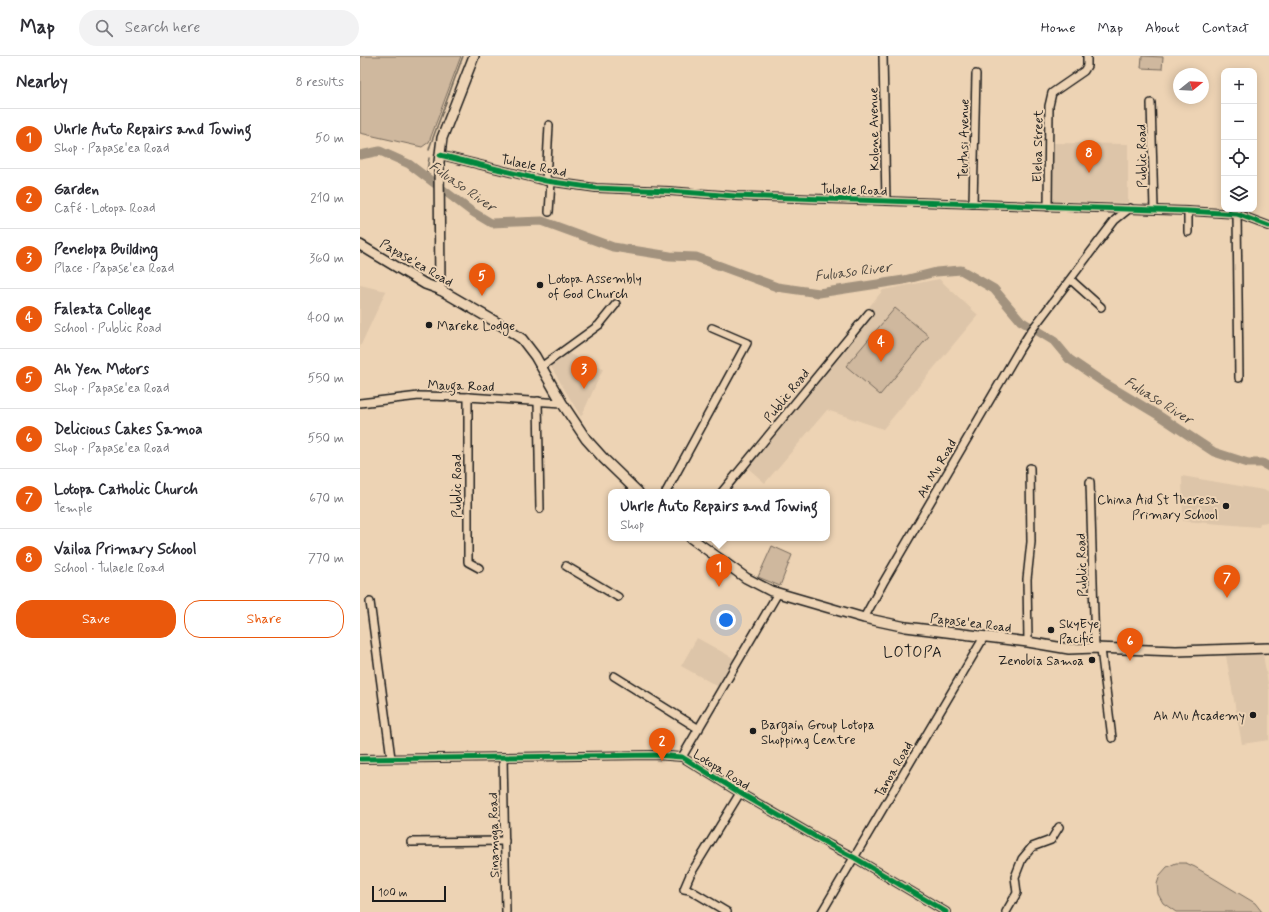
<!DOCTYPE html>
<html lang="en">
<head>
<meta charset="utf-8">
<style>
	:root { --surface:#fff; --page:#f2f2f3; --text:#2b2b33; --muted:#7c7c81; --line:#e1e1e2; --accent:#ea580c }
	body { margin:0; font-family:Mynerve,sans-serif; background:var(--page); color:var(--text) }
	.controls { position:absolute; right:12px; top:12px; display:grid; overflow:hidden; border-radius:8px; box-shadow:0 2px 10px #0003 }
	.controls button { width:36px; height:36px; display:grid; place-items:center; padding:0; border:0; border-bottom:1px solid var(--line); background:var(--surface); color:var(--text); font:20px sans-serif }
	.compass { position:absolute; left:813px; top:12px; width:36px; height:36px; border-radius:50%; background:var(--surface); box-shadow:0 2px 10px #0003; rotate:72deg }
	.scale { position:absolute; left:12px; bottom:10px; width:74px; box-sizing:border-box; padding-left:4px; border:2px solid #1c1c1c; border-top:0; font-size:11px; line-height:14px; white-space:nowrap; color:#1c1c1c; -webkit-text-stroke:3px #edd3b4; paint-order:stroke }
	.you { position:absolute; left:366px; top:564px; width:14px; height:14px; margin:-10px; border:3px solid #fff; border-radius:50%; background:#1a73e8; box-shadow:0 0 0 6px #1a73e833 }
	.badge { display:grid; place-items:center; width:26px; height:26px; border-radius:50%; background:var(--accent); color:#fff; font-size:13px; font-weight:700 }
	.pin { position:absolute; translate:-50% -33px; filter:drop-shadow(0 1px 2px #0008) }
	.pin::after { content:''; position:absolute; top:21px; width:14px; height:12px; background:inherit; clip-path:polygon(0 0,100% 0,50% 100%) }
	.popup { position:absolute; left:248px; top:433px; width:222px; height:52px; box-sizing:border-box; display:grid; place-content:center; border-radius:8px; background:var(--surface); filter:drop-shadow(0 1px 3px #0005); font-size:13px; white-space:nowrap; color:var(--muted) }
	.popup b { font-size:15px; color:var(--text) }
	.popup::after { content:''; position:absolute; left:50%; top:100%; margin-left:-8px; border:8px solid transparent; border-top-color:var(--surface) }
	.list { margin:0; padding:0; list-style:none }
	h2 { display:flex; justify-content:space-between; align-items:center; height:52px; margin:0; padding:0 16px; font-size:17px }
	h2 small { font-size:13px; font-weight:400; color:var(--muted) }
	.list li { display:grid; grid-template-columns:26px 1fr auto; gap:12px; align-items:center; box-sizing:border-box; height:60px; padding:0 16px; border-top:1px solid var(--line) }
	.list b { display:block; font-size:15px; white-space:nowrap }
	.list p { margin:0; font-size:13px; white-space:nowrap; color:var(--muted) }
	.list em { font-size:13px; font-style:normal; color:var(--muted) }
	.actions { display:flex; gap:8px; padding:12px 16px }
	.actions a { flex:1; padding:9px 0; border:1px solid var(--accent); border-radius:16px; text-align:center; font-size:14px; color:var(--accent) }
	.actions .main { background:var(--accent); color:#fff }
	.icon { flex:none; width:22px; height:22px; fill:none; stroke:currentColor; stroke-width:2; stroke-linecap:round; stroke-linejoin:round }
	.map { position:relative; flex:none; width:909px; height:856px; overflow:hidden }
	header { display:flex; align-items:center; gap:24px; box-sizing:border-box; height:56px; padding:0 20px; background:var(--surface); border-bottom:1px solid var(--line) }
	header strong { font-size:19px }
	nav { display:flex; gap:22px; margin-inline-start:auto; font-size:14px }
	.search { width:280px; height:36px; background:var(--page); display:flex; align-items:center; gap:10px; box-sizing:border-box; padding:0 14px; border-radius:22px; color:var(--muted); font-size:15px }
	main { display:flex }
	aside { flex:1; background:var(--surface) }
	.map>svg:first-child { display:block }
</style>
</head>
<body>
<header>
<strong>Map</strong>
<div class="search"><svg class="icon" aria-label="search" viewBox="0 0 24 24"><circle cx="10" cy="10" r="6"/><path d="M15 15l6 6"/></svg>Search here</div>
<nav><a>Home</a><a>Map</a><a>About</a><a>Contact</a></nav>
</header>
<main>
<aside>
<h2>Nearby<small>8 results</small></h2>
<ul class="list">
<li><span class="badge">1</span><div><b>Uhrle Auto Repairs and Towing</b><p>Shop · Papase'ea Road</p></div><em>50 m</em></li>
<li><span class="badge">2</span><div><b>Garden</b><p>Café · Lotopa Road</p></div><em>210 m</em></li>
<li><span class="badge">3</span><div><b>Penelopa Building</b><p>Place · Papase'ea Road</p></div><em>360 m</em></li>
<li><span class="badge">4</span><div><b>Faleata College</b><p>School · Public Road</p></div><em>400 m</em></li>
<li><span class="badge">5</span><div><b>Ah Yen Motors</b><p>Shop · Papase'ea Road</p></div><em>550 m</em></li>
<li><span class="badge">6</span><div><b>Delicious Cakes Samoa</b><p>Shop · Papase'ea Road</p></div><em>550 m</em></li>
<li><span class="badge">7</span><div><b>Lotopa Catholic Church</b><p>Temple</p></div><em>670 m</em></li>
<li><span class="badge">8</span><div><b>Vailoa Primary School</b><p>School · Tulaele Road</p></div><em>770 m</em></li>
</ul>
<div class="actions"><a class="main">Save</a><a>Share</a></div>
</aside>
<div class="map">
<svg width="909" height="856" viewBox="0 0 909 856">
	<rect width="100%" height="100%" fill="#edd3b4"/>
	<filter id="ink" filterUnits="userSpaceOnUse"><feTurbulence type="fractalNoise" baseFrequency=".025" numOctaves="2"/><feDisplacementMap in="SourceGraphic" scale="8" xChannelSelector="R" yChannelSelector="G"/><feConvolveMatrix kernelMatrix="1 2 1 2 8 2 1 2 1" color-interpolation-filters="sRGB"/></filter>
	<g filter="url(#ink)">
		<g fill="#ddc5a9">
			<path d="M691,87L768,88V147L690,145Z"/>
			<path d="M579,223L618,259L523,373L467,354L405,427L381,406L523,234Z"/>
			<path d="M0,229L26,235L0,291Z"/>
			<path d="M207,297L243,313L221,361L190,309Z"/>
			<path d="M822,420L909,435V466L900,467L899,471L823,465Z"/>
			<path d="M337,582L375,603L359,631L321,610Z"/>
			<path d="M903,598L909,634V684L882,688L866,600Z"/>
		</g>
		<g fill="#cfb89e" stroke="#766a5d">
			<path d="M0,0H101L69,86L62,91L0,77Z"/>
			<path d="M782,0L803,1L802,13L781,12Z"/>
			<path d="M535,252L569,280L520,339L486,310Z"/>
			<path d="M412,490L432,499L420,530L398,521Z"/>
			<path d="M816,807H826L835,811L895,847L902,856H816L803,847L798,838L797,828L800,819L807,811Z"/>
		</g>
		<g fill="none" stroke-linecap="round" stroke-linejoin="round">
			<g stroke="#6c6357" stroke-width="1.5">
				<path d="M69,94L70,90L103,0"/>
				<path d="M66,122L69,102"/>
			</g>
			<path stroke="#a2927e" stroke-width="9" d="M0,99L20,95L49,108L111,155L131,167L182,165L253,191L310,200L336,201L417,231L459,237L544,224L576,216L601,214L634,233L661,265L694,285L709,303L743,326L798,359L854,396L888,407H902L909,411"/>
			<g stroke="#1c1c1c" stroke-width="10">
				<g id="minor">
					<path d="M523,0L526,145"/>
					<path d="M791,47L794,153"/>
					<path d="M80,99L186,125L236,132L309,135L375,140L828,155L877,158L909,170"/>
					<path d="M186,125L189,69"/>
					<path d="M613,148L616,18"/>
					<path d="M688,151L689,50L692,37L724,15L727,10V0"/>
					<path d="M828,155V176"/>
					<path d="M189,156L191,126"/>
					<path d="M877,158L879,322"/>
					<path d="M711,224L741,251"/>
					<path d="M181,311L239,269L256,248"/>
					<path d="M108,341V506L119,512"/>
					<path d="M178,345L180,453"/>
					<path d="M0,347L59,340L108,341L202,347"/>
					<path d="M730,426L735,592"/>
					<path d="M306,436L387,287L352,272"/>
					<path d="M362,436L509,257"/>
					<path d="M206,510L258,541"/>
					<path d="M10,546L31,702"/>
					<path d="M504,562L523,527L659,294L671,275L755,164L770,152"/>
					<path d="M668,586L667,523L671,486L670,412"/>
					<path d="M741,593L752,682"/>
					<path d="M254,620L339,673"/>
					<path d="M143,701L146,856"/>
					<path d="M322,701L418,537"/>
					<path d="M0,703L295,699L322,701L380,737L470,789L495,802L586,856"/>
					<path d="M51,786L145,785"/>
					<path d="M367,856L330,834L324,833L330,819L380,737"/>
					<path d="M462,856L624,581"/>
					<path d="M646,856L657,837L655,821L662,803L672,791L691,784L699,771"/>
				</g>
			</g>
			<g stroke="#1c1c1c" stroke-width="12">
				<g id="major">
					<path d="M0,189L65,228L79,233L141,269L162,283L175,300L202,347L226,383L244,403L278,436"/>
					<path d="M80,234L79,106L82,82L114,0"/>
					<path d="M331,482L386,522L411,535L504,562L546,571L668,586L709,593L735,592L816,595L909,592"/>
				</g>
			</g>
			<use href="#minor" stroke="#edd3b4" stroke-width="7"/>
			<use href="#major" stroke="#edd3b4" stroke-width="9"/>
			<g stroke="#edd3b4" stroke-width="8">
				<g id="cycleway">
					<path d="M80,99L186,125L236,132L309,135L375,140L828,155L877,158L909,170"/>
					<path d="M0,703L295,699L322,701L380,737L470,789L495,802L586,856"/>
				</g>
			</g>
			<use href="#cycleway" stroke="#00873e" stroke-width="5"/>
		</g>
	</g>
	<g fill="#1c1c1c" stroke="#edd3b4" stroke-width="1.5">
		<circle cx="180" cy="229" r="4"/>
		<circle cx="69" cy="269" r="4"/>
		<circle cx="866" cy="450" r="4"/>
		<circle cx="691" cy="574" r="4"/>
		<circle cx="732" cy="604" r="4"/>
		<circle cx="893" cy="659" r="4"/>
		<circle cx="393" cy="675" r="4"/>
	</g>
	<g text-anchor="middle" stroke-width="4" stroke-linejoin="round" paint-order="stroke">
		<g font-size="13" fill="#1c1c1c" stroke="#edd3b4">
			<text transform="translate(513 73) rotate(-91)" y="5">Kolone Avenue</text>
			<text transform="translate(603 83) rotate(-89)" y="5">Teutusi Avenue</text>
			<text transform="translate(677 90) rotate(-89)" y="5">Eleloa Street</text>
			<text transform="translate(781 100) rotate(-91)" y="5">Public Road</text>
			<text transform="translate(174 109) rotate(12)" y="5">Tulaele Road</text>
			<text transform="translate(494 133) rotate(2)" y="5">Tulaele Road</text>
			<text transform="translate(57 206) rotate(30)" y="5">Papase'ea Road</text>
			<text transform="translate(101 329) rotate(2)" y="5">Mauga Road</text>
			<text transform="translate(426 339) rotate(-51)" y="5">Public Road</text>
			<text transform="translate(576 412) rotate(-60)" y="5">Ah Mu Road</text>
			<text transform="translate(96 430) rotate(-90)" y="5">Public Road</text>
			<text transform="translate(721 509) rotate(-92)" y="5">Public Road</text>
			<text transform="translate(611 566) rotate(7)" y="5">Papase'ea Road</text>
			<text transform="translate(362 713) rotate(32)" y="5">Lotopa Road</text>
			<text transform="translate(533 713) rotate(-60)" y="5">Tanoa Road</text>
			<text transform="translate(133 779) rotate(-91)" y="5">Sinamoga Road</text>
		</g>
		<g font-size="13" fill="#1c1c1c" stroke="#edd3b4" text-anchor="start">
			<text x="188" y="227">Lotopa Assembly<tspan x="188" dy="15">of God Church</tspan></text>
			<text x="77" y="274">Mareke Lodge</text>
			<text x="858" y="448" text-anchor="end">China Aid St Theresa<tspan x="858" dy="15">Primary School</tspan></text>
			<text x="699" y="572">SkyEye<tspan x="699" dy="15">Pacific</tspan></text>
			<text x="724" y="609" text-anchor="end">Zenobia Samoa</text>
			<text x="885" y="664" text-anchor="end">Ah Mu Academy</text>
			<text x="401" y="673">Bargain Group Lotopa<tspan x="401" dy="15">Shopping Centre</tspan></text>
		</g>
		<g font-size="14" font-style="italic" fill="#4b453e" stroke="#edd3b4">
			<text transform="translate(103 130) rotate(35)" y="5">Fuluaso River</text>
			<text transform="translate(493 215) rotate(-7)" y="5">Fuluaso River</text>
			<text transform="translate(799 344) rotate(32)" y="5">Fuluaso River</text>
		</g>
		<g font-size="15" letter-spacing="1" fill="#1c1c1c" stroke="#edd3b4">
			<text x="553" y="601">LOTOPA</text>
		</g>
	</g>
</svg>
<div class="controls">
<button>+</button>
<button>−</button>
<button><svg class="icon" aria-label="locate" viewBox="0 0 24 24"><circle cx="12" cy="12" r="6"/><path d="M12 2v4M12 18v4M2 12h4M18 12h4"/></svg></button>
<button><svg class="icon" aria-label="layers" viewBox="0 0 24 24"><path d="M12 4l9 5-9 5-9-5zM3 14l9 5 9-5"/></svg></button>
</div>
<svg class="compass" viewBox="-18 -18 36 36"><path d="M0-13l5 13h-10z" fill="#e53935"/><path d="M0 13l5-13h-10z" fill="#7c7c81"/></svg>
<div class="scale">100 m</div>
<div class="you"></div>
<div class="pin badge" style="left:359px;top:531px">1</div>
<div class="popup"><b>Uhrle Auto Repairs and Towing</b>Shop</div>
<div class="pin badge" style="left:302px;top:705px">2</div>
<div class="pin badge" style="left:224px;top:333px">3</div>
<div class="pin badge" style="left:521px;top:306px">4</div>
<div class="pin badge" style="left:122px;top:240px">5</div>
<div class="pin badge" style="left:770px;top:605px">6</div>
<div class="pin badge" style="left:867px;top:542px">7</div>
<div class="pin badge" style="left:729px;top:117px">8</div>
</div>
</main>
</body>
</html>
